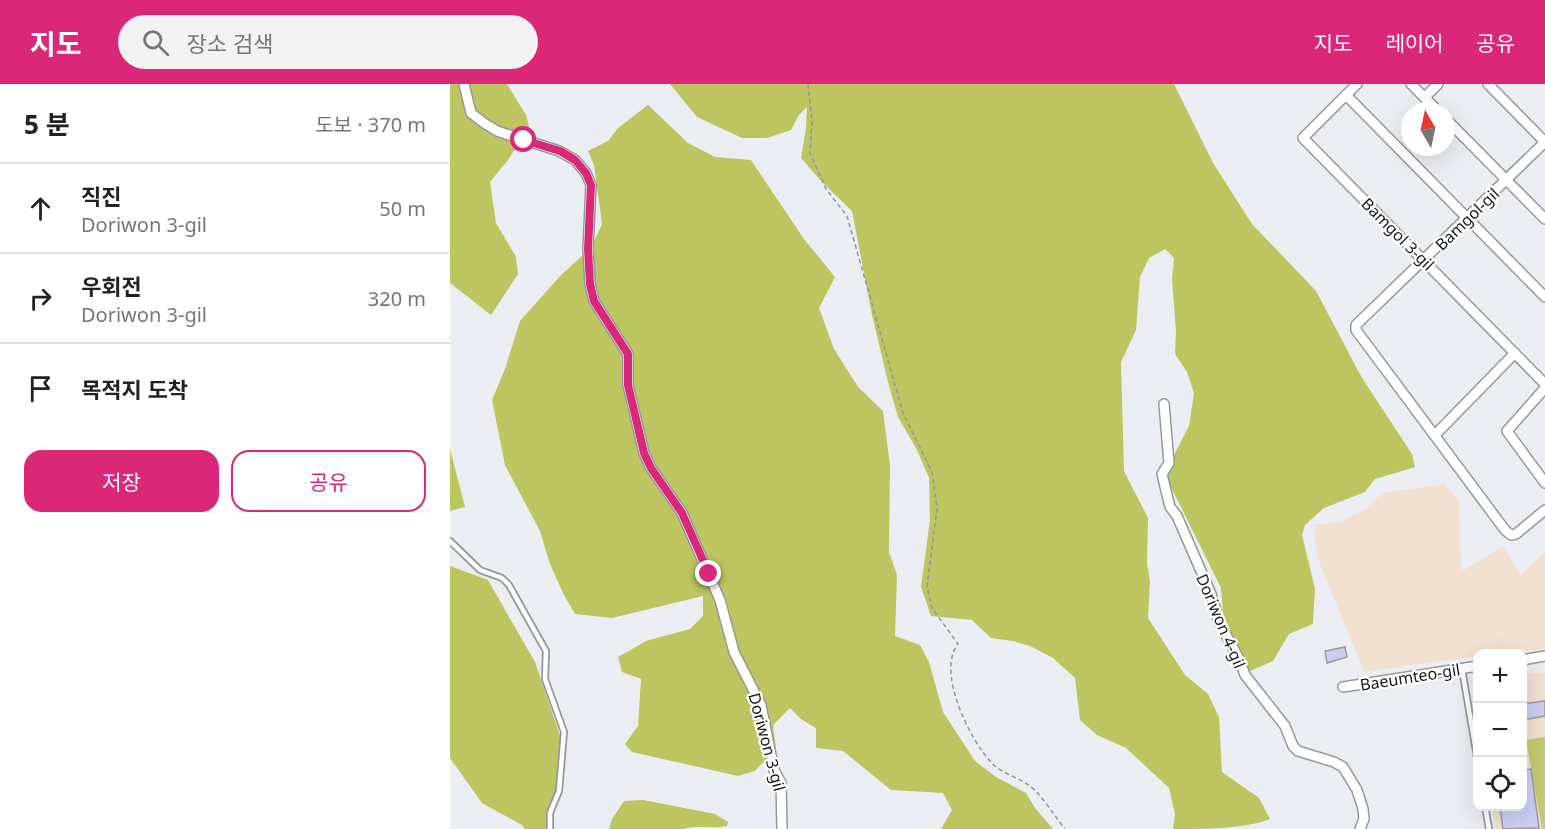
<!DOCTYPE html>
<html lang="ko">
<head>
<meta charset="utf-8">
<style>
	:root { --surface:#fff; --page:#f2f2f2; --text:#222; --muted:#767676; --line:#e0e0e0; --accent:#db2777 }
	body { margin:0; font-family:"Noto Sans","Noto Sans KR",sans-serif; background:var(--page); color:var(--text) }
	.controls { position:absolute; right:18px; bottom:18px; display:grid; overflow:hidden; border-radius:12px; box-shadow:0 6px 24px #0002 }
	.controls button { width:54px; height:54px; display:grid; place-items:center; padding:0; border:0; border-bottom:2px solid var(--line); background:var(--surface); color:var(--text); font:30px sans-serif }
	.compass { position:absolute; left:951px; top:18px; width:54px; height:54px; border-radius:50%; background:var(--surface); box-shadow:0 6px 24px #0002; rotate:351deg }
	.stop { position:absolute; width:18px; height:18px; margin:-14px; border:4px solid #db2777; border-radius:50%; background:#fff }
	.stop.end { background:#db2777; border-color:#fff; box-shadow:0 2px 6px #0008 }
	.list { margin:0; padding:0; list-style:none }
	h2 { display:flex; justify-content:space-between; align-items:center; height:78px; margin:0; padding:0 24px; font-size:26px }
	h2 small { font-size:20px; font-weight:400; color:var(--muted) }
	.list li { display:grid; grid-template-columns:39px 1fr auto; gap:18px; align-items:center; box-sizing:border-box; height:90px; padding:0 24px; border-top:2px solid var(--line) }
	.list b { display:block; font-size:22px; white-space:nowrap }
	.list p { margin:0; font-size:20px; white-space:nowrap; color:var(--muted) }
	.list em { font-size:20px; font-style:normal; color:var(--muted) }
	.actions { display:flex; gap:12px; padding:18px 24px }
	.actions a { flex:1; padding:14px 0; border:2px solid var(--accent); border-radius:18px; text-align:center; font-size:21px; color:var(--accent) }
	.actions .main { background:var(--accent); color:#fff }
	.icon { flex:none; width:33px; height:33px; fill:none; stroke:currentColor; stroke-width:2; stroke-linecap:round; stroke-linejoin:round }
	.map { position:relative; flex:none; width:1095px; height:745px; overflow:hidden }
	header { display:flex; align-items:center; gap:36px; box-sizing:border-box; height:84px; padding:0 30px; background:var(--accent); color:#fff }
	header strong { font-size:28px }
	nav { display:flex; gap:33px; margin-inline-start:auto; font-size:21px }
	.search { width:420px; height:54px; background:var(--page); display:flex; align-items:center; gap:15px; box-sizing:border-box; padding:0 21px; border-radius:33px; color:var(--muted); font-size:22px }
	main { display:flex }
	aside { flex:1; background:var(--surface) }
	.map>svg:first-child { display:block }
</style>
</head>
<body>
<header>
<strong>지도</strong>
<div class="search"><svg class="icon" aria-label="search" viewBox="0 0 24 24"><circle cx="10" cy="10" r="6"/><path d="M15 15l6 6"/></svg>장소 검색</div>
<nav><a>지도</a><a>레이어</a><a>공유</a></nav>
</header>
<main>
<aside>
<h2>5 분<small>도보 · 370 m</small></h2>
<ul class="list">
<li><svg class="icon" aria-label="ahead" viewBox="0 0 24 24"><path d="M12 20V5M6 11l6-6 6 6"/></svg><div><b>직진</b><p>Doriwon 3-gil</p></div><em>50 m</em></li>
<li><svg class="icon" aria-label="right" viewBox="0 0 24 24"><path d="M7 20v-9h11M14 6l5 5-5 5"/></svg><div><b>우회전</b><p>Doriwon 3-gil</p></div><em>320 m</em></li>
<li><svg class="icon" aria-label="arrive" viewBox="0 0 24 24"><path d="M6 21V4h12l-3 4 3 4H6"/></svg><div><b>목적지 도착</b></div></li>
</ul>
<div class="actions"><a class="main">저장</a><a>공유</a></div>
</aside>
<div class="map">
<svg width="1095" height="745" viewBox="0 0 1095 745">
	<rect width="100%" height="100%" fill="#eaeef2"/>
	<g fill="#f2e0d0">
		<path d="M994,400L1009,417L1011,488L1053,462L1071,491L1095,468V565L1077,567L1076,564L1028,570L1027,572L914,588L868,475L863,441L891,438L917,424L934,409Z"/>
		<path d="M1095,588V745H1046L1042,723L1072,722L1073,591Z"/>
	</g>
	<path fill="#c2cb72" d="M1095,653V745H1092L1076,656Z"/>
	<g fill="#bcc560">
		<path d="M0,0H57L76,31L79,43L58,76L40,98L46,139L66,173L68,190L41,231L0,199Z"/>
		<path d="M220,0H724L763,79L802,140L866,207L912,294L962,370L965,383L925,395L915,408L874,424L855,441L852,451L865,505L863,540L839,550L823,577L800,587L786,567L773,529L771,504L717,395L723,373L739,342L744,309L737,288L725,270L726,247L722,195L724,174L715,165L699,174L690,193L686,246L671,278L674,387L698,434L697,480L700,497L698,534L735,591L758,610L769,633L772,688L809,714L820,735C795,745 753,745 723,745L725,730L719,704L676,664L647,651L630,636L625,594L603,574L580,562L563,557L541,554L522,536L481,532L471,503L480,436L479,394L467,366L448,333L439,302L422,231L402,127L371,97L351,74L356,44L357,23L349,31L341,46L317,54H292L247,33Z"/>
		<path d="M198,21L238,59L265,73L301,76L354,155L385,193L369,224L384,265L408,303L433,327L440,381L439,468L447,491L445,552L470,561L479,578L493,628L525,677L546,693L576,709L585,724L603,745H489H491L502,726L493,709L441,706L393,667L366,664V644L351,635L340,624L323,641L326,664L305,687L288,692L182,668L175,660L188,642L191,595L172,588L168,573L196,557L240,545L253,532V512L162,534L125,530L114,511L100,480L90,447L55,381L42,316L55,285L70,237L111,191L141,164L152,140L144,81L138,67L158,57L168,44Z"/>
		<path d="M0,365L15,423L0,427Z"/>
		<path d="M0,482L38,496L85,578L116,669L103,716L99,745H75L72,741L32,719L0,674Z"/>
		<path d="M193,716L265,730L278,738L277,742C262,745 247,741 233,745H159L162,735L174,717Z"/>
	</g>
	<g fill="#cbcef2" stroke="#99999e" stroke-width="1.5">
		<path d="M895,563L897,573L877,579L875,567Z"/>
		<path d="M1095,617V632L1072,636V620Z"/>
		<path d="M1081,685L1089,744L1053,745L1050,723H1072V687Z"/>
	</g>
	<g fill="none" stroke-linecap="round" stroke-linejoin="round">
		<g stroke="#95989c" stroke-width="8">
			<g id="lane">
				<path d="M0,457L30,486L52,494L59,501L96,567L95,595L114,648L109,707L100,729V745"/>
				<path d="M1012,585L1028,679"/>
				<path d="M1035,722L1039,745"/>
			</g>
		</g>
		<g stroke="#95989c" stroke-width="12">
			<g id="street">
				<path d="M14,0L21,29L34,39L47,47L109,67L125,76L136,89L141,101L138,165L140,200L144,217L178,270V301L194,369L201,384L232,429L270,516L284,568L311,621L324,686L331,699L332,745"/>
				<path d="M907,0L853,54L1095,300"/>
				<path d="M961,0L988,27"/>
				<path d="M1038,0L1095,58"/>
				<path d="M896,11L1095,213"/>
				<path d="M975,13L988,0"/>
				<path d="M996,35L1095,135"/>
				<path d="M1095,58L906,241V246L1055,446L1061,451L1066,450L1095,426"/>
				<path d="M1095,304L1057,347L1095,399"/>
				<path d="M714,320L719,379L712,390L720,423L727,432L761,510L769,538L790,577L795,591L835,642L843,662L848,667L884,678L893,683L907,706L913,725L914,735L910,745"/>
				<path d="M985,351L1065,269"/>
				<path d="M1072,576L1095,572"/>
				<path d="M893,603L1028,582"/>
			</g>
		</g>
		<path stroke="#939699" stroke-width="1.5" stroke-dasharray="4.5 3" stroke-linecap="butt" d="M358,0L362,37L360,69L376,105L397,132L453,329L482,388L487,425L477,503L482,524L508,560C486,588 520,656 541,678C550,689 568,693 580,702C592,711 605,733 615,745"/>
		<use href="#lane" stroke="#fff" stroke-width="4.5"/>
		<use href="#street" stroke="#fff" stroke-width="9"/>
	</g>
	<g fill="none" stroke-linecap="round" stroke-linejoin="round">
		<path stroke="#db2777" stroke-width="8" d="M74,56L110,67L125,76L136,89L141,101L138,165L140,200L144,217L178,270V301L194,369L201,384L232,429L259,490"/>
	</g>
	<g text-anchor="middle" stroke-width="4.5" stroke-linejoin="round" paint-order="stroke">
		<g font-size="16" fill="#161718" stroke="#fff">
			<text transform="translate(1017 135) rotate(-44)" y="6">Bamgol-gil</text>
			<text transform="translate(948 150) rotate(45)" y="6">Bamgol 3-gil</text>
			<text transform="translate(771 537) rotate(67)" y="6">Doriwon 4-gil</text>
			<text transform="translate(960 593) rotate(-9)" y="6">Baeumteo-gil</text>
			<text transform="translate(317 658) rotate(75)" y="6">Doriwon 3-gil</text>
		</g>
	</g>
</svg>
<div class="controls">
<button>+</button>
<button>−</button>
<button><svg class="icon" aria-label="locate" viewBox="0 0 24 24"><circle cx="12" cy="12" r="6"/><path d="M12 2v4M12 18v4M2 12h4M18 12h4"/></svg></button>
</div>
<svg class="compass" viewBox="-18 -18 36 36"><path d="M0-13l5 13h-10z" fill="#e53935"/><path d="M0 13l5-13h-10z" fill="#767676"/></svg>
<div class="stop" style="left:74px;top:56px"></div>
<div class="stop end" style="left:259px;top:490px"></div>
</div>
</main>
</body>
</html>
